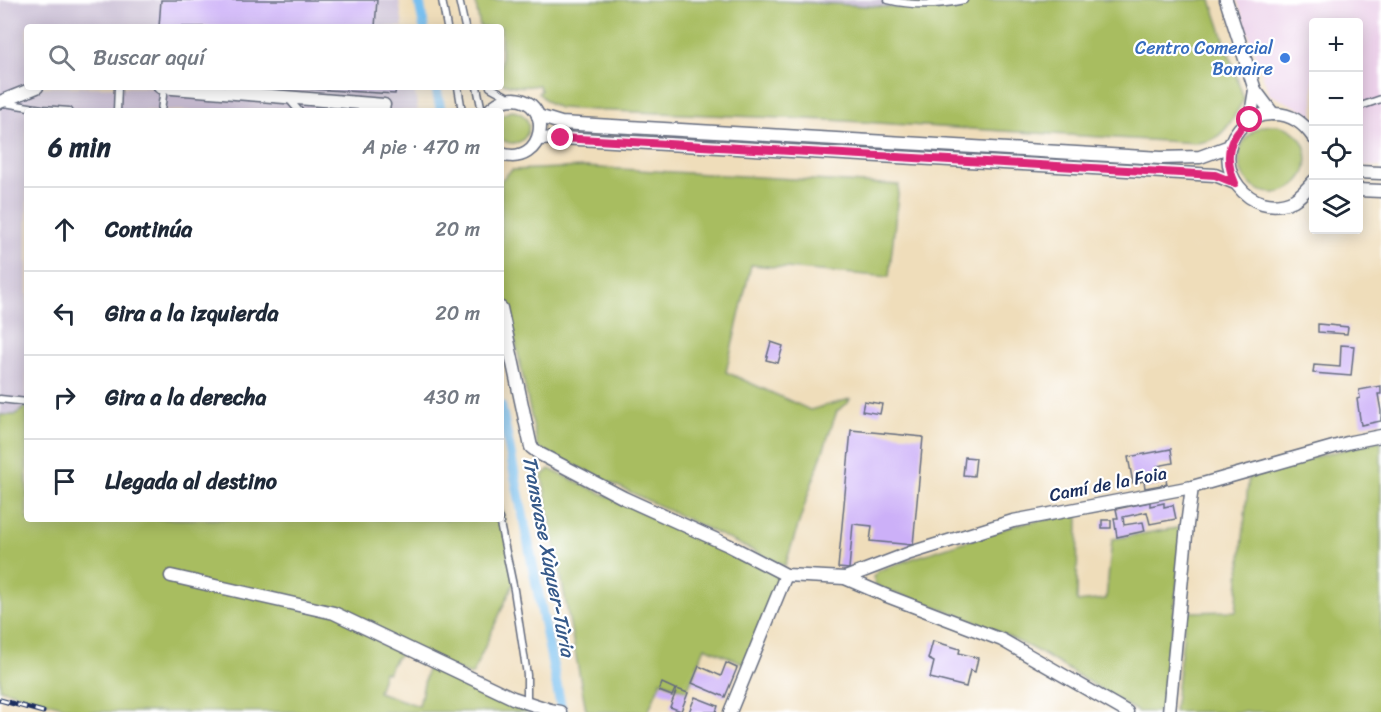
<!DOCTYPE html>
<html lang="es">
<head>
<meta charset="utf-8">
<style>
	:root { --surface:#fff; --page:#f2f2f3; --text:#1f2937; --muted:#747a83; --line:#e0e1e3 }
	body { margin:0; font-family:Sriracha,sans-serif; background:var(--page); color:var(--text) }
	.controls { position:absolute; right:18px; top:18px; display:grid; overflow:hidden; border-radius:6px; box-shadow:0 3px 15px #0003 }
	.controls button { width:54px; height:54px; display:grid; place-items:center; padding:0; border:0; border-bottom:2px solid var(--line); background:var(--surface); color:var(--text); font:30px sans-serif }
	.stop { position:absolute; width:18px; height:18px; margin:-14px; border:4px solid #db2777; border-radius:50%; background:#fff }
	.stop.end { background:#db2777; border-color:#fff; box-shadow:0 2px 6px #0008 }
	.list { margin:0; padding:0; list-style:none }
	h2 { display:flex; justify-content:space-between; align-items:center; height:78px; margin:0; padding:0 24px; font-size:26px }
	h2 small { font-size:20px; font-weight:400; color:var(--muted) }
	.list li { display:grid; grid-template-columns:39px 1fr auto; gap:18px; align-items:center; box-sizing:border-box; height:84px; padding:0 24px; border-top:2px solid var(--line) }
	.list b { display:block; font-size:22px; white-space:nowrap }
	.list em { font-size:20px; font-style:normal; color:var(--muted) }
	.icon { flex:none; width:33px; height:33px; fill:none; stroke:currentColor; stroke-width:2; stroke-linecap:round; stroke-linejoin:round }
	.map { position:relative; flex:none; width:1381px; height:712px; overflow:hidden }
	.search { position:absolute; background:var(--surface); box-shadow:0 3px 15px #0003; left:24px; top:24px; width:480px; height:66px; display:flex; align-items:center; gap:15px; box-sizing:border-box; padding:0 21px; border-radius:6px; color:var(--muted); font-size:22px }
	.panel { position:absolute; background:var(--surface); box-shadow:0 3px 15px #0003; left:24px; top:108px; width:480px; height:414px; border-radius:6px }
	.map>svg:first-child { display:block }
</style>
</head>
<body>
<div class="map">
<svg width="1381" height="712" viewBox="0 0 1381 712">
	<rect width="100%" height="100%" fill="#fff"/>
	<filter id="ink" filterUnits="userSpaceOnUse"><feTurbulence type="fractalNoise" baseFrequency=".0167" numOctaves="2"/><feDisplacementMap in="SourceGraphic" scale="12" xChannelSelector="R" yChannelSelector="G"/><feConvolveMatrix kernelMatrix="1 2 1 2 8 2 1 2 1" color-interpolation-filters="sRGB"/></filter>
	<filter id="wash" filterUnits="userSpaceOnUse"><feTurbulence type="fractalNoise" baseFrequency=".008" numOctaves="4" result="noise"/><feDisplacementMap in="SourceGraphic" scale="24" xChannelSelector="R" yChannelSelector="G"/><feGaussianBlur stdDeviation="1.35" result="paint"/><feColorMatrix in="noise" values="0 0 0 0 0 0 0 0 0 0 0 0 0 0 0 0 0 1.4 0 .05"/><feComposite in="paint" operator="in"/></filter>
	<g filter="url(#wash)">
		<rect width="100%" height="100%" fill="#efddba"/>
		<path fill="#ecd1ea" d="M1237,0H1381V167L1359,165L1358,22H1314L1313,127L1307,112L1269,94Z"/>
		<g fill="#cbbfd5">
			<path d="M0,0H399L403,27H27V87H414L418,111H27V406L15,415H0Z"/>
			<path d="M764,0H903V8Z"/>
		</g>
		<g fill="#a8bd61" stroke="#627660" stroke-width="1.5">
			<path d="M475,0H764L902,8L903,0H1211L1244,99C1236,113 1228,130 1215,138C1209,142 1202,142 1196,143L829,120L611,111L559,108L549,103L538,93L541,91L539,85C526,87 513,88 501,82V27H480Z"/>
			<path d="M513,111C542,116 526,156 501,139V116L508,112Z"/>
			<circle cx="1273" cy="159" r="34"/>
			<path d="M585,167L899,185L889,277L751,265L726,372L810,410L850,399L848,403L837,411L809,492L785,566L538,448L501,274V180L512,170Z"/>
			<path d="M27,406V519H501V503L516,578L472,675L405,652L396,658L387,673L384,672L378,692L419,706L428,665L539,712H83L0,689V415H15Z"/>
			<path d="M1381,440V712H1174L1186,612L1236,611L1249,474Z"/>
			<path d="M549,469L780,576L745,664L705,647L687,691L661,681L648,712H593L586,710L542,476Z"/>
			<path d="M1078,514L1077,602L1106,599L1112,539L1183,527L1164,712H1138L1041,653L993,629L946,610L885,590L876,585L873,577L878,571L911,559L1019,524Z"/>
		</g>
		<g fill="none" stroke-linecap="round" stroke-linejoin="round">
			<g stroke="#78c0f0" stroke-width="10">
				<path d="M419,0L424,27"/>
				<path d="M436,87L441,111"/>
				<path d="M501,406L562,712"/>
			</g>
		</g>
		<g id="blocks">
			<g fill="#ccb0f8">
				<path d="M161,0H377L375,27H159Z"/>
				<path d="M311,87H396L395,94L311,89Z"/>
				<path d="M1318,324L1348,327L1347,334L1318,332Z"/>
				<path d="M771,342L783,346L778,363L766,360Z"/>
				<path d="M1341,345L1354,346L1351,376L1313,373L1314,365L1340,367Z"/>
				<path d="M1381,386V394H1378L1381,411V421L1361,425L1357,399L1360,398L1359,390Z"/>
				<path d="M864,401L882,404L880,414L862,411Z"/>
				<path d="M851,430L923,437L913,545L870,541L872,526L853,524L849,569L838,568Z"/>
				<path d="M1171,449L1173,463L1157,466L1159,476L1165,475L1167,484L1145,488L1144,481L1133,483L1128,457Z"/>
				<path d="M965,457L976,458L974,476L963,475Z"/>
				<path d="M1150,502V506L1164,503V507L1173,505L1176,519L1150,524L1147,512L1123,517L1124,525L1143,522L1145,531L1117,537L1114,518H1118L1116,509Z"/>
				<rect x="1102" y="520" width="9" height="8"/>
				<path d="M933,641L960,649L959,653L978,658L975,672L970,670L966,687L930,678L934,662L928,659Z"/>
				<path d="M726,663L737,668L725,697L692,683L699,666L721,676Z"/>
				<path d="M662,683L675,689L672,696L659,691Z"/>
				<path d="M677,689L688,693L681,711L670,707Z"/>
				<path d="M695,697L718,706L716,712H689Z"/>
			</g>
		</g>
	</g>
	<g filter="url(#ink)">
		<use href="#blocks" fill-opacity="0" stroke="#656c7e" stroke-width="1.5"/>
		<g fill="none" stroke-linecap="round" stroke-linejoin="round">
			<g stroke="#656c7e" stroke-width="9">
				<g id="service">
					<path d="M442,0L447,27"/>
					<path d="M459,0L465,27"/>
					<path d="M888,0C912,6 940,5 964,0"/>
					<path d="M458,87L462,111"/>
					<path d="M477,87L482,111"/>
					<path d="M490,87L510,98"/>
					<path d="M288,98L299,111"/>
					<path d="M4,103L42,109L69,111"/>
					<path d="M1358,107L1381,99"/>
					<path d="M117,111L118,87"/>
					<path d="M161,111L164,88"/>
					<path d="M0,399L27,402"/>
					<path d="M499,519L514,590L527,675V702"/>
				</g>
			</g>
			<g stroke="#656c7e" stroke-width="15">
				<g id="minor">
					<path d="M1226,0L1255,90L1273,114"/>
					<path d="M160,87L384,105"/>
					<path d="M0,102L37,87"/>
					<path d="M489,111C496,103 504,99 514,99C555,101 545,168 501,154"/>
					<path d="M538,116L561,123L1161,158L1200,157L1230,146"/>
					<path d="M1250,120L1255,90"/>
					<path d="M1314,138C1304,123 1290,113 1272,114C1259,114 1247,120 1239,129C1208,166 1250,221 1294,200C1302,195 1308,188 1314,181"/>
					<path d="M538,139L561,138L1215,175L1235,183"/>
					<path d="M1358,172L1381,173"/>
					<path d="M1358,190L1381,191"/>
					<path d="M501,308L531,447L540,454L624,498L728,545L786,575L845,578L887,596L1002,640L1127,712"/>
					<path d="M171,576L334,613L513,698L550,710L560,712"/>
					<path d="M845,578L910,553L1013,521L1192,487L1351,442L1381,436"/>
					<path d="M730,712L786,575"/>
					<path d="M1169,712L1187,525L1192,487"/>
				</g>
			</g>
			<use href="#service" stroke="#fff" stroke-width="6"/>
			<use href="#minor" stroke="#fff" stroke-width="12"/>
			<g stroke="#1b2f5e" stroke-width="5">
				<path id="rail" d="M0,700L43,712"/>
			</g>
			<use href="#rail" stroke="#fff" stroke-width="3" stroke-dasharray="9" stroke-linecap="butt"/>
		</g>
	</g>
	<g fill="none" stroke-linecap="round" stroke-linejoin="round" filter="url(#ink)">
		<path stroke="#db2777" stroke-width="8" d="M561,138L1215,175L1235,183C1224,158 1227,137 1250,120"/>
	</g>
	<circle fill="#3f7fe0" stroke="#fff" stroke-width="2" cx="1285" cy="58" r="6"/>
	<g text-anchor="middle" stroke-width="4.5" stroke-linejoin="round" paint-order="stroke">
		<g font-size="18" fill="#366cbe" stroke="#fff" text-anchor="end">
			<text x="1273" y="54">Centro Comercial<tspan x="1273" dy="21">Bonaire</tspan></text>
		</g>
		<g font-size="18" fill="#1b2f5e" stroke="#fff">
			<text transform="translate(1108 484) rotate(-11)" y="6">Camí de la Foia</text>
		</g>
		<g font-size="20" font-style="italic" fill="#375a8a" stroke="#fff">
			<text transform="translate(549 556) rotate(79)" y="7">Transvase Xùquer-Tùria</text>
		</g>
	</g>
</svg>
<div class="controls">
<button>+</button>
<button>−</button>
<button><svg class="icon" aria-label="locate" viewBox="0 0 24 24"><circle cx="12" cy="12" r="6"/><path d="M12 2v4M12 18v4M2 12h4M18 12h4"/></svg></button>
<button><svg class="icon" aria-label="layers" viewBox="0 0 24 24"><path d="M12 4l9 5-9 5-9-5zM3 14l9 5 9-5"/></svg></button>
</div>
<div class="stop" style="left:1250px;top:120px"></div>
<div class="stop end" style="left:561px;top:138px"></div>
<div class="search"><svg class="icon" aria-label="search" viewBox="0 0 24 24"><circle cx="10" cy="10" r="6"/><path d="M15 15l6 6"/></svg>Buscar aquí</div>
<section class="panel">
<h2>6 min<small>A pie · 470 m</small></h2>
<ul class="list">
<li><svg class="icon" aria-label="ahead" viewBox="0 0 24 24"><path d="M12 20V5M6 11l6-6 6 6"/></svg><div><b>Continúa</b></div><em>20 m</em></li>
<li><svg class="icon" aria-label="left" viewBox="0 0 24 24"><path d="M17 20v-9H6M10 6l-5 5 5 5"/></svg><div><b>Gira a la izquierda</b></div><em>20 m</em></li>
<li><svg class="icon" aria-label="right" viewBox="0 0 24 24"><path d="M7 20v-9h11M14 6l5 5-5 5"/></svg><div><b>Gira a la derecha</b></div><em>430 m</em></li>
<li><svg class="icon" aria-label="arrive" viewBox="0 0 24 24"><path d="M6 21V4h12l-3 4 3 4H6"/></svg><div><b>Llegada al destino</b></div></li>
</ul>
</section>
</div>
</body>
</html>
